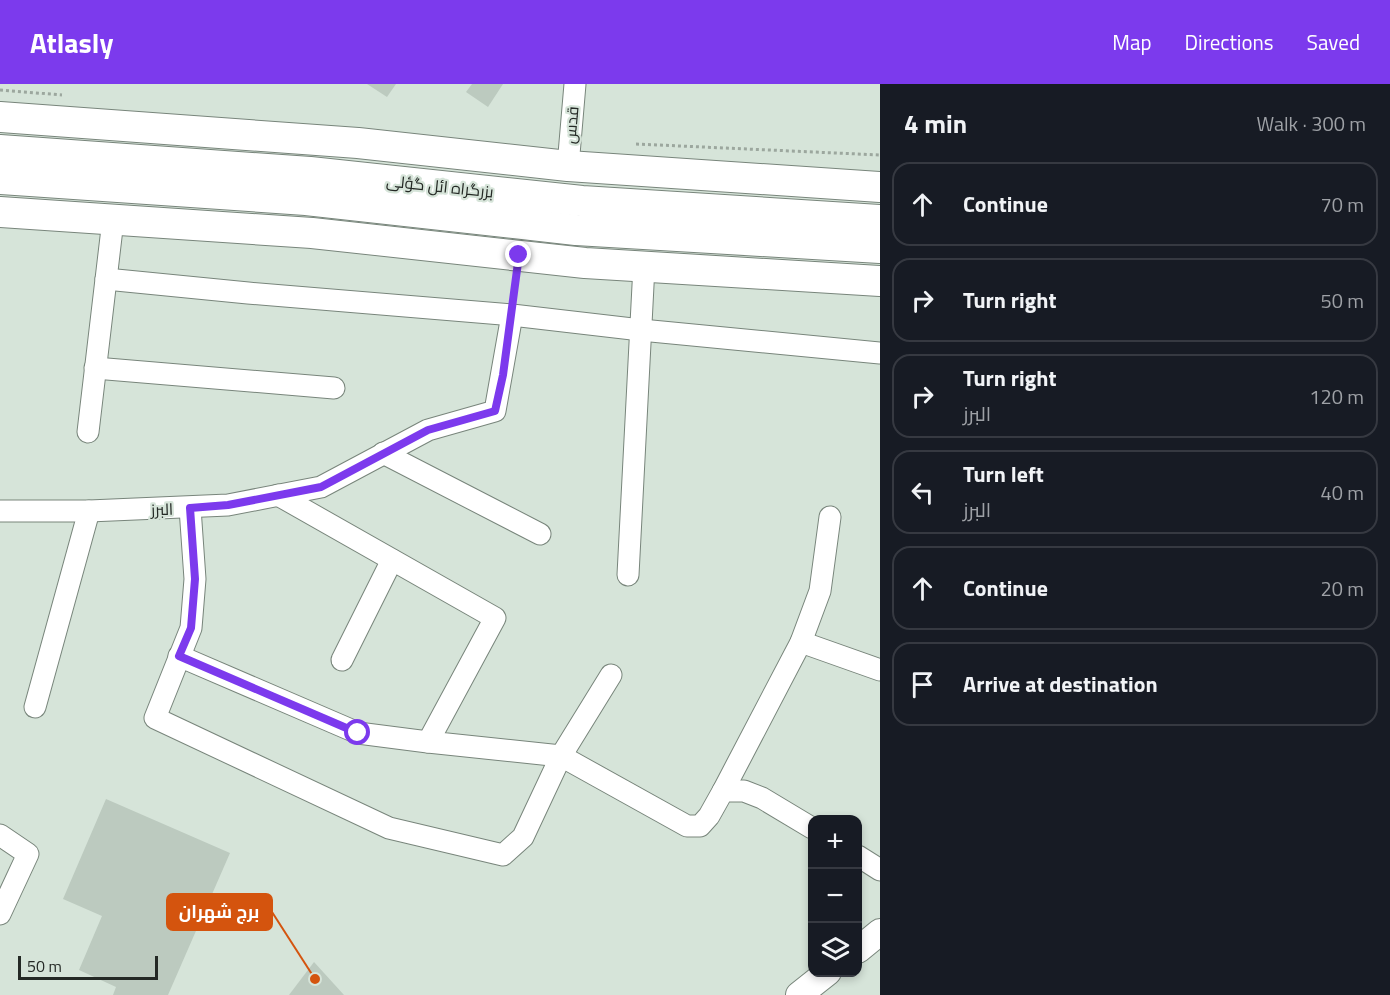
<!DOCTYPE html>
<html lang="en">
<head>
<meta charset="utf-8">
<style>
	:root { --surface:#171b24; --page:#242831; --text:#f1f3f6; --muted:#9ea1a6; --line:#363941; --accent:#7c3aed }
	body { margin:0; font-family:"Titillium Web",Cairo,sans-serif; background:var(--page); color:var(--text) }
	.controls { position:absolute; right:18px; bottom:18px; display:grid; overflow:hidden; border-radius:12px; box-shadow:0 3px 9px #0003 }
	.controls button { width:54px; height:54px; display:grid; place-items:center; padding:0; border:0; border-bottom:2px solid var(--line); background:var(--surface); color:var(--text); font:30px sans-serif }
	.scale { position:absolute; left:18px; bottom:15px; width:140px; box-sizing:border-box; padding-left:6px; border:3px solid #242925; border-top:0; font-size:16px; line-height:21px; white-space:nowrap; color:#242925; -webkit-text-stroke:4px #d6e4d9; paint-order:stroke }
	.stop { position:absolute; width:18px; height:18px; margin:-14px; border:4px solid #7c3aed; border-radius:50%; background:#fff }
	.stop.end { background:#7c3aed; border-color:#fff; box-shadow:0 2px 6px #0008 }
	.list { margin:0; padding:0; list-style:none }
	h2 { display:flex; justify-content:space-between; align-items:center; height:78px; margin:0; padding:0 24px; font-size:26px }
	h2 small { font-size:20px; font-weight:400; color:var(--muted) }
	.list li { display:grid; grid-template-columns:39px 1fr auto; gap:18px; align-items:center; box-sizing:border-box; height:84px; margin:0 12px 12px; padding:0 12px; border:2px solid var(--line); border-radius:18px }
	.list b { display:block; font-size:22px; white-space:nowrap }
	.list p { margin:0; font-size:20px; white-space:nowrap; color:var(--muted) }
	.list em { font-size:20px; font-style:normal; color:var(--muted) }
	.icon { flex:none; width:33px; height:33px; fill:none; stroke:currentColor; stroke-width:2; stroke-linecap:round; stroke-linejoin:round }
	.map { position:relative; flex:none; width:880px; height:911px; overflow:hidden }
	header { display:flex; align-items:center; gap:36px; box-sizing:border-box; height:84px; padding:0 30px; background:var(--accent); color:#fff }
	header strong { font-size:28px }
	nav { display:flex; gap:33px; margin-inline-start:auto; font-size:21px }
	main { display:flex }
	aside { flex:1; background:var(--surface) }
	.map>svg:first-child { display:block }
</style>
</head>
<body>
<header>
<strong>Atlasly</strong>
<nav><a>Map</a><a>Directions</a><a>Saved</a></nav>
</header>
<main>
<div class="map">
<svg width="880" height="911" viewBox="0 0 880 911">
	<rect width="100%" height="100%" fill="#d6e4d9"/>
	<g fill="#bccabf">
		<path d="M367,0H396L387,13Z"/>
		<path d="M472,0H503L488,23L466,8Z"/>
		<path d="M106,715L230,769L168,911H113L116,903L79,886L102,832L63,815Z"/>
		<path d="M314,878L344,911H289Z"/>
	</g>
	<g fill="none" stroke-linecap="round" stroke-linejoin="round">
		<g stroke="#78857b" stroke-width="23">
			<g id="minor">
				<path d="M568,82L575,0"/>
				<path d="M106,195L248,209L512,231L641,246L880,269"/>
				<path d="M95,284L334,304"/>
				<path d="M88,348L113,136"/>
				<path d="M383,369L540,450"/>
				<path d="M278,411L495,534L428,658L561,672L687,742H700L709,732L723,707H744L762,714L812,744"/>
				<path d="M190,424L195,495L191,544L155,634L389,744L503,771L523,753L561,672L611,591"/>
				<path d="M0,427H89L228,421L321,403L428,346L495,327L512,231"/>
				<path d="M628,491L644,182"/>
				<path d="M801,558L880,586"/>
				<path d="M179,572L358,649L428,658"/>
				<path d="M342,576L392,476"/>
				<path d="M35,623L89,427"/>
				<path d="M723,707L801,558L820,507L830,433"/>
				<path d="M0,751L28,770L0,830"/>
				<path d="M858,772L880,786"/>
			</g>
		</g>
		<g stroke="#78857b" stroke-width="28">
			<g id="major">
				<path d="M858,866L880,848"/>
				<path d="M799,911L828,888"/>
			</g>
		</g>
		<g stroke="#78857b" stroke-width="32">
			<g id="highway">
				<path d="M0,33L358,59L568,82L880,103"/>
				<path d="M0,66L310,88L582,117L880,136"/>
				<path d="M0,95L306,116L576,146L880,164"/>
				<path d="M0,128L312,149L585,179L880,197"/>
			</g>
		</g>
		<g stroke="#9ca79e" stroke-width="3" stroke-dasharray="3 3" stroke-linecap="butt">
			<path d="M0,6L62,11"/>
			<path d="M636,60L880,71"/>
			<path d="M514,211L516,194"/>
		</g>
		<use href="#minor" stroke="#fff" stroke-width="21"/>
		<use href="#major" stroke="#fff" stroke-width="26"/>
		<use href="#highway" stroke="#fff" stroke-width="30"/>
	</g>
	<g fill="none" stroke-linecap="round" stroke-linejoin="round">
		<path stroke="#7c3aed" stroke-width="8" d="M358,649L179,572L191,544L195,495L190,424L228,421L321,403L428,346L495,327L503,291L519,171"/>
	</g>
	<g text-anchor="middle" stroke-width="4.5" stroke-linejoin="round" paint-order="stroke">
		<g font-size="16" fill="#242925" stroke="#d6e4d9">
			<text transform="translate(571 41) rotate(-85)" y="6">قدس</text>
			<text transform="translate(440 102) rotate(6)" y="6">بزرگراه ائل گؤلی</text>
			<text transform="translate(162 425) rotate(-2)" y="6">البرز</text>
		</g>
	</g>
	<path fill="none" stroke="#d4540e" stroke-width="2" d="M315 895L272 828"/>
	<circle fill="#d4540e" stroke="#d6e4d9" stroke-width="2" cx="315" cy="895" r="6"/>
	<rect fill="#d4540e" stroke="#d4540e" stroke-width="2" x="167" y="810" width="105" height="36" rx="6"/>
	<g font-size="18" text-anchor="middle" font-weight="bold" fill="#fff">
		<text x="219" y="834">برج شهران</text>
	</g>
</svg>
<div class="controls">
<button>+</button>
<button>−</button>
<button><svg class="icon" aria-label="layers" viewBox="0 0 24 24"><path d="M12 4l9 5-9 5-9-5zM3 14l9 5 9-5"/></svg></button>
</div>
<div class="scale">50 m</div>
<div class="stop" style="left:358px;top:649px"></div>
<div class="stop end" style="left:519px;top:171px"></div>
</div>
<aside>
<h2>4 min<small>Walk · 300 m</small></h2>
<ul class="list">
<li><svg class="icon" aria-label="ahead" viewBox="0 0 24 24"><path d="M12 20V5M6 11l6-6 6 6"/></svg><div><b>Continue</b></div><em>70 m</em></li>
<li><svg class="icon" aria-label="right" viewBox="0 0 24 24"><path d="M7 20v-9h11M14 6l5 5-5 5"/></svg><div><b>Turn right</b></div><em>50 m</em></li>
<li><svg class="icon" aria-label="right" viewBox="0 0 24 24"><path d="M7 20v-9h11M14 6l5 5-5 5"/></svg><div><b>Turn right</b><p>البرز</p></div><em>120 m</em></li>
<li><svg class="icon" aria-label="left" viewBox="0 0 24 24"><path d="M17 20v-9H6M10 6l-5 5 5 5"/></svg><div><b>Turn left</b><p>البرز</p></div><em>40 m</em></li>
<li><svg class="icon" aria-label="ahead" viewBox="0 0 24 24"><path d="M12 20V5M6 11l6-6 6 6"/></svg><div><b>Continue</b></div><em>20 m</em></li>
<li><svg class="icon" aria-label="arrive" viewBox="0 0 24 24"><path d="M6 21V4h12l-3 4 3 4H6"/></svg><div><b>Arrive at destination</b></div></li>
</ul>
</aside>
</main>
</body>
</html>
